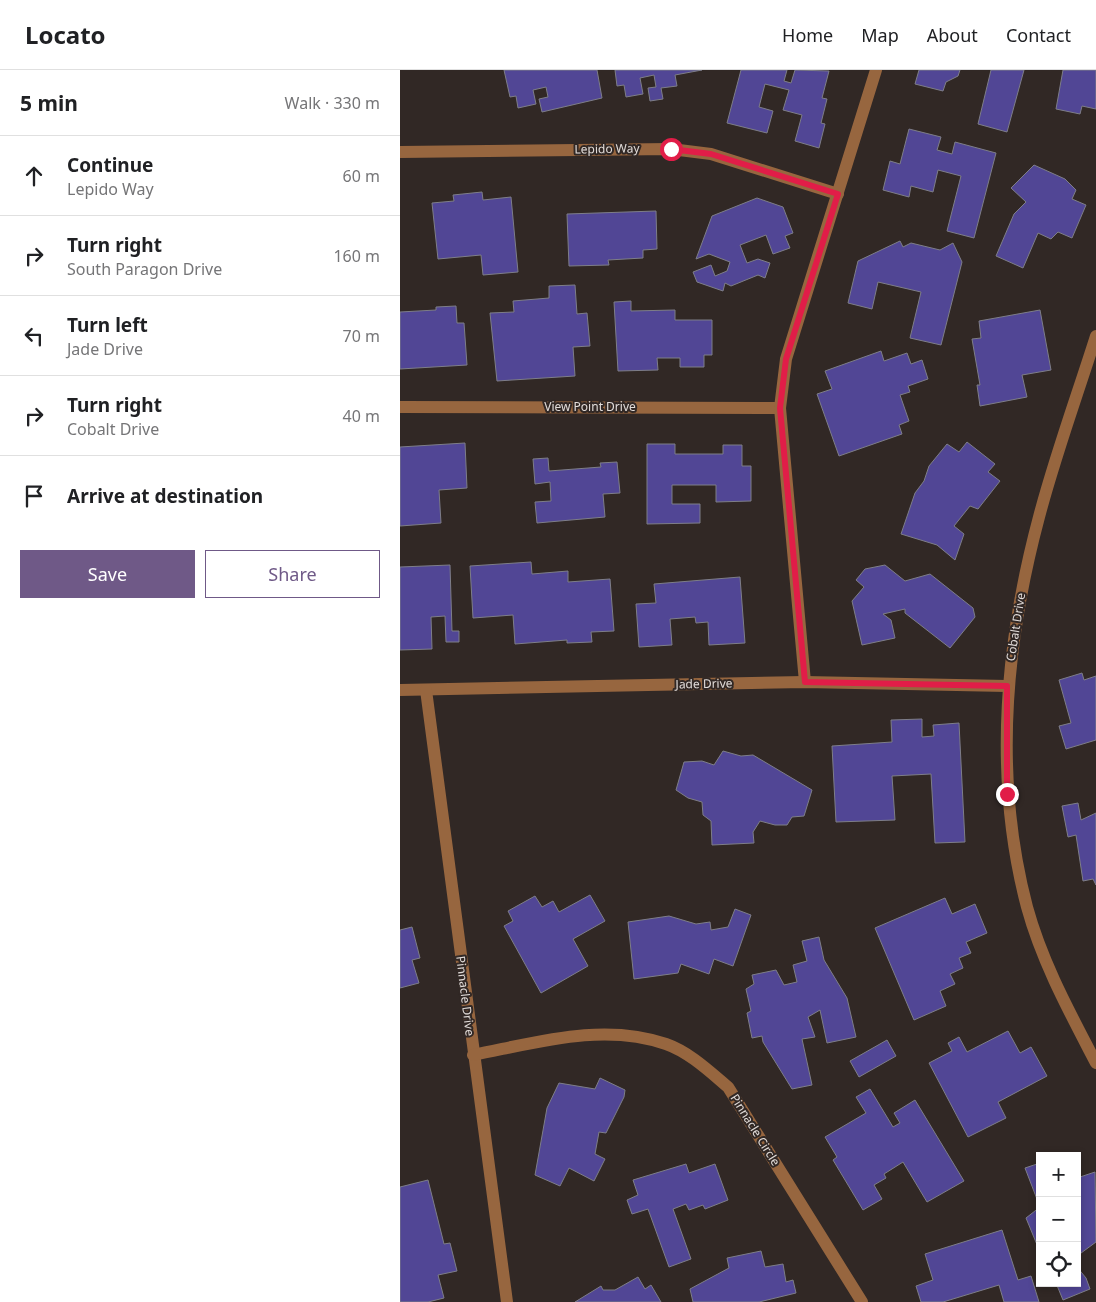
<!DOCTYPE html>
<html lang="en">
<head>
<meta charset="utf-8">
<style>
	:root { --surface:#fff; --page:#f6f6f6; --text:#202124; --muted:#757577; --line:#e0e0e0; --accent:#6f5987 }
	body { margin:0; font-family:"Noto Sans",sans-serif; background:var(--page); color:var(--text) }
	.controls { position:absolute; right:15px; bottom:15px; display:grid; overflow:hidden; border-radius:0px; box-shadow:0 2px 8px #0003 }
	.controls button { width:45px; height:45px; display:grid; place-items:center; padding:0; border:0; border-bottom:1px solid var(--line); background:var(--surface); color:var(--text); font:25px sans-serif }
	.stop { position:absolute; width:15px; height:15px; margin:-11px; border:4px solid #e11d48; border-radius:50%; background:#fff }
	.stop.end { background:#e11d48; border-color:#fff; box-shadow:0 1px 5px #0008 }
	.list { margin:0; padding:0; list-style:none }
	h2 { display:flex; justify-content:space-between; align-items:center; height:65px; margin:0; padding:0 20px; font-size:21px }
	h2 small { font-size:16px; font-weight:400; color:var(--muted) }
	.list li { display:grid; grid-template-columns:32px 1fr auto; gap:15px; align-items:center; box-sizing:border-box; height:80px; padding:0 20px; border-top:1px solid var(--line) }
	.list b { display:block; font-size:19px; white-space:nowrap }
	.list p { margin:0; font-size:16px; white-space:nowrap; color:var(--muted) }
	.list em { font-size:16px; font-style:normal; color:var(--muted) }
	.actions { display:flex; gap:10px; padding:15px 20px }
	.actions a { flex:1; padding:11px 0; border:1px solid var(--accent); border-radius:0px; text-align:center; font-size:18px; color:var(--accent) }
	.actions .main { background:var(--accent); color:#fff }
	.icon { flex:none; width:28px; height:28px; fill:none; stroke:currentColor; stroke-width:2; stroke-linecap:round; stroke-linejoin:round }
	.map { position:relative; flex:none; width:696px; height:1232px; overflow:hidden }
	header { display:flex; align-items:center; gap:30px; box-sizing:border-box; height:70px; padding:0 25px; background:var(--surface); border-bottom:1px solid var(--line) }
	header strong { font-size:24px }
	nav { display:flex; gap:28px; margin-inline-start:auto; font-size:18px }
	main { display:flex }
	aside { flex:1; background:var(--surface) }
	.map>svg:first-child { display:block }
</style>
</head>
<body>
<header>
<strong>Locato</strong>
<nav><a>Home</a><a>Map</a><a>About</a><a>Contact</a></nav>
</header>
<main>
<aside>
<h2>5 min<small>Walk · 330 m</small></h2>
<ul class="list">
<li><svg class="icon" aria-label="ahead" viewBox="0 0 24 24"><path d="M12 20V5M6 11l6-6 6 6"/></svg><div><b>Continue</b><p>Lepido Way</p></div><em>60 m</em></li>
<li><svg class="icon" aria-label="right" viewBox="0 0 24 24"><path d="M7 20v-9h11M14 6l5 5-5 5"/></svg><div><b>Turn right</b><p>South Paragon Drive</p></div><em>160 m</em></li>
<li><svg class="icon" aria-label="left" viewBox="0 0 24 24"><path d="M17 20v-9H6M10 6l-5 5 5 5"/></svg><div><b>Turn left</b><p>Jade Drive</p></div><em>70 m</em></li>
<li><svg class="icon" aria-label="right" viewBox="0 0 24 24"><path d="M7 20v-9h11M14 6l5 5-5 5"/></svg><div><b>Turn right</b><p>Cobalt Drive</p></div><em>40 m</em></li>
<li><svg class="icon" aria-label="arrive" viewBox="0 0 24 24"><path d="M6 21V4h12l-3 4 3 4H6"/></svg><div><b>Arrive at destination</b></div></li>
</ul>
<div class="actions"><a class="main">Save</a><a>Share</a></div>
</aside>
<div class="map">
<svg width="696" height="1232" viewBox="0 0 696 1232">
	<rect width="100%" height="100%" fill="#312825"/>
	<g fill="#514695" stroke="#7e7e88">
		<path d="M104,0H197L202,28L142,42L139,29L148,27L146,17L133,20L136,34L118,38L116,26L110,27Z"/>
		<path d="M215,0H302L275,5L277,16L261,18L263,29L250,31L248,18L256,17L254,5L240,8L243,24L226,27L224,15L217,16Z"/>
		<path d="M341,0H387L384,11L391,13L395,0L429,1L422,28L427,29L421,53L425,54L419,78L395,71L402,45L383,40L389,20L365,14L359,37L373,41L367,63L327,53Z"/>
		<path d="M519,0H560L558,6L546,12L543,21L515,14Z"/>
		<path d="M591,0H624L607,62L578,54Z"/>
		<path d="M663,0H696V39L682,36L680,44L656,39Z"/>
		<path d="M509,59L541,67L537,80L552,84L555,72L596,83L574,168L547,161L561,106L538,100L533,122L511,116L509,127L483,120L490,91L500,94Z"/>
		<path d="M634,95L665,109L676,120L672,129L686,135L672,168L658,162L651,169L638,163L623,198L596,186L614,144L626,132L611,118Z"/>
		<path d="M82,122L83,130L111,127L118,202L83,205L81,185L38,189L32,133L54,131L53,125Z"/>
		<path d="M357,128L383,137L393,163L385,166L390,178L373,184L366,165L340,175L347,193L358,189L370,193L365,208L358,205L331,216L325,213L323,221L297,212L293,202L311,195L315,206L327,201L330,192L309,184L296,189L312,146Z"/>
		<path d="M256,141L257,179L243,180V188L208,190L209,195L169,196L167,144Z"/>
		<path d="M500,171L503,177L511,173L540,180L553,173L562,192L541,275L510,268L521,222L478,212L472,239L448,233L458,191Z"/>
		<path d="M175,215L177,244L187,243L190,276L173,277L175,306L97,311L90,243L114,242L113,231L149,228V216Z"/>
		<path d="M231,231V241L275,240V250H312V285H304V297H280V288H257L258,300L218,301L214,232Z"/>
		<path d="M56,236L57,253H64L67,295L0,299V242L36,240V237Z"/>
		<path d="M640,240L651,300L622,305L627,327L580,336L577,315H580L572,269L581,268L579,251Z"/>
		<path d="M481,281L484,291L507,283L511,294L522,290L528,309L508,316L510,322L500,325L509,351L499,355L502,364L439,386L417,324L432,319L425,301Z"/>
		<path d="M567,372L595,394L588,402L600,411L578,439L570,436L554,456L564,464L555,490L537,475L501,464L515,423L524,411L529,396L547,374L559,382Z"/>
		<path d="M65,373L67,418L39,420L41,453L0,456V377Z"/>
		<path d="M247,374H275V384H323V375H342V396H351V431L316,432V415H272V434H300V453L247,454Z"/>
		<path d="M148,388L149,401L201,397L200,393L217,392L220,423L203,424L205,447L137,453L135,432L151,431L150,412L135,414L133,389Z"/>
		<path d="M131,492L132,504L168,501V512L210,509L214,561L191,562L192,572L167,573V570L115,574L113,545L73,548L70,496Z"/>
		<path d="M50,495L52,561H59V572H46L45,546L31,547L32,579L0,580V497Z"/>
		<path d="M485,495L505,511L530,504L573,538L575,547L550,578L505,543V539L483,544L491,550L495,568L462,575L452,531L464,517L456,510L465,499Z"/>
		<path d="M340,507L345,573L309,575L308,552L296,553L295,547L270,549L272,575L239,577L236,534L256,533L254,514Z"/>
		<path d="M682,603L684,610L696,606V670L666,679L659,656L671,653L659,610Z"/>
		<path d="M522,649V667L534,666L533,655L559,653L565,772L535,773L531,704L492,706L495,750L436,752L432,676L492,672L491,650Z"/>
		<path d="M323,681L341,686L353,685L412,720L404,746L392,747L387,755H375L360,751L353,762L354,773L312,775L311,751L303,745L302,732L288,728L276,720L284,692L302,691L314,695Z"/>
		<path d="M678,733L681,750L696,743V815L693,809L683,811L676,765L668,767L662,736Z"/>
		<path d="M190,825L205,851L173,869L188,896L141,923L104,856L113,851L108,841L135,826L142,837L153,831L159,842Z"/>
		<path d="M545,828L552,844L575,834L587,863L566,872L571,883L559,888L563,898L550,904L555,914L540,921L546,936L514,950L475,858Z"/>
		<path d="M335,839L351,845L333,896L314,889L309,904L281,894L278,903L234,909L228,852L269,846L296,854L310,852L311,860L328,857Z"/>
		<path d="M12,857L20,888L12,890L19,913L0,918V860Z"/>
		<path d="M419,867L424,890L447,928L456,967L427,973L420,940L408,947L415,967L402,969L412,1015L392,1019L363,972L362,966L352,968L347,943L351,941L346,919L354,914L352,905L376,900L384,915L397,912L393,895L407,891L402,871Z"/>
		<path d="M608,961L620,983L631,977L647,1006L598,1032L606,1048L568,1067L529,993L552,981L548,973L559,967L567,982Z"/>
		<path d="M487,970L496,986L459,1007L450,991Z"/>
		<path d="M200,1008L225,1020L224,1027L206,1063L199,1062L195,1084L205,1089L194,1111L169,1098L160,1116L135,1105L147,1038L159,1013L195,1019Z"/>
		<path d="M470,1019L493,1057L500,1053L494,1043L515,1030L564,1111L527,1132L503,1092L484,1104L486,1108L474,1115L482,1129L463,1140L433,1090L437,1087L425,1067L466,1043L456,1027Z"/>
		<path d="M640,1093V1137L625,1098Z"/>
		<path d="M286,1094L289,1103L315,1094L328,1130L305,1139L303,1135L289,1140L286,1134L273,1139L291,1189L269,1197L248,1139L232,1144L227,1130L238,1125L233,1110Z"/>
		<path d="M695,1102L696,1172L677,1186V1108Z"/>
		<path d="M28,1110L44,1174L50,1173L57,1201L38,1205L44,1228L28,1232H0V1117Z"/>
		<path d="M640,1137V1182L626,1148Z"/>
		<path d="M602,1160L618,1210L631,1206L639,1232H604L599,1215L543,1232H521L516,1216L533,1210L525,1184Z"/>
		<path d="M361,1181L365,1197L383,1194L386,1212L393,1210L396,1223L359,1232H293L290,1219L329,1198L327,1188Z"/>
		<path d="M677,1197L686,1208L690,1219L663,1230L656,1213H677Z"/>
		<path d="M238,1207L245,1219L251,1215L261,1232H175L201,1216L203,1220H215Z"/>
	</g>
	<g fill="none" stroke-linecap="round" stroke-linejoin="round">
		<g stroke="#97663f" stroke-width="12">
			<path d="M0,82L271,79L311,84L438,124"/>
			<path d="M696,266C677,326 655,386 639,447C605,574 593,708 627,837C642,892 670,943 696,993"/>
			<path d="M0,337L380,338"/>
			<path d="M405,612L380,338L386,289L476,0"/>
			<path d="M0,620L405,612L607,616"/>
			<path d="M26,620L107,1232"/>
			<path d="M73,985C135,973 203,952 266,974C289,982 309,1001 328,1017L462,1232"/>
		</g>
	</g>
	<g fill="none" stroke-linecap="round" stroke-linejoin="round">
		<path stroke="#e11d48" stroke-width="6" d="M271,79L311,84L438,124L386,289L380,338L405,612L607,616V724"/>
	</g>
	<g text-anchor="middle" stroke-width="4" stroke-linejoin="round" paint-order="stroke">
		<g font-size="12" fill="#e2dcd9" stroke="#312825">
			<text transform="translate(207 79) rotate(-1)" y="4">Lepido Way</text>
			<text x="190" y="341">View Point Drive</text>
			<text transform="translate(616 557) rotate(-81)" y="4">Cobalt Drive</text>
			<text transform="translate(304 614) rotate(-1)" y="4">Jade Drive</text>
			<text transform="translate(65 926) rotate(83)" y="4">Pinnacle Drive</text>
			<text transform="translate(355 1060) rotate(58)" y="4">Pinnacle Circle</text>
		</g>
	</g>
</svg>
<div class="controls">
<button>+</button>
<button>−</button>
<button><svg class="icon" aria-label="locate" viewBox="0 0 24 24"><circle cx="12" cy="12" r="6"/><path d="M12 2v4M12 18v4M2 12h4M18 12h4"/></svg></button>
</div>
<div class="stop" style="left:271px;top:79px"></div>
<div class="stop end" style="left:607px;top:724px"></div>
</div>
</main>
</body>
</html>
